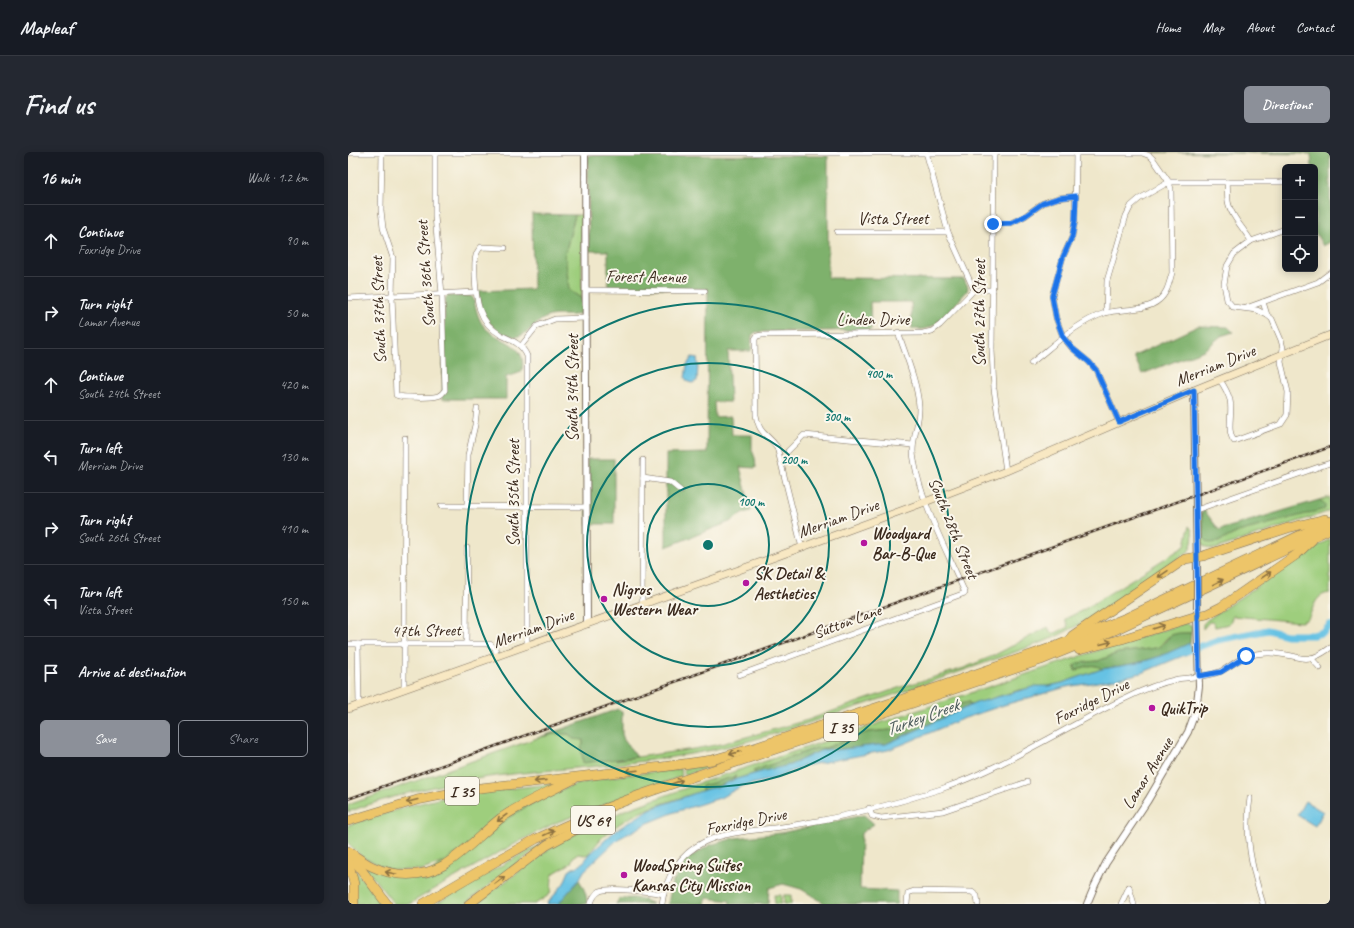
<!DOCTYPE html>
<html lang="en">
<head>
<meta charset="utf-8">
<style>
	:root { --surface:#171b24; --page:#242831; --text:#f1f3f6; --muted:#9ea1a6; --line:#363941; --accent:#8c9099 }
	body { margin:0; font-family:Caveat,sans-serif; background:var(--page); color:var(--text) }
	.controls { position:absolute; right:12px; top:12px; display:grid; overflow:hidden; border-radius:6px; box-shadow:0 2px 10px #0003 }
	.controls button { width:36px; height:36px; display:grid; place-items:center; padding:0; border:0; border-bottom:1px solid var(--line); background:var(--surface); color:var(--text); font:20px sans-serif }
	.stop { position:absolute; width:12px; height:12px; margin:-9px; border:3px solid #1a73e8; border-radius:50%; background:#fff }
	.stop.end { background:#1a73e8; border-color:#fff; box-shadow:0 1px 4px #0008 }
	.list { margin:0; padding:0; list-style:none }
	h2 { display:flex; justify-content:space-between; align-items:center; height:52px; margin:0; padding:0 16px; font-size:17px }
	h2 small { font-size:13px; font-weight:400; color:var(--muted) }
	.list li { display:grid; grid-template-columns:26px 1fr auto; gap:12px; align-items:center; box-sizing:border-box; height:72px; padding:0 16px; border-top:1px solid var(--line) }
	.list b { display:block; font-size:15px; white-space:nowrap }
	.list p { margin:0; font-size:13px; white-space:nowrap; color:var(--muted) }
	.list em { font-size:13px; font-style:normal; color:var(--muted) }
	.actions { display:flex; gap:8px; padding:12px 16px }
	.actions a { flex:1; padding:9px 0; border:1px solid var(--accent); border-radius:6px; text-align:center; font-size:14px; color:var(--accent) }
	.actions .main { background:var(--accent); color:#fff }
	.icon { flex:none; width:22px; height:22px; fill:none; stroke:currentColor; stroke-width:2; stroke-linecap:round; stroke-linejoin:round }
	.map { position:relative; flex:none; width:982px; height:752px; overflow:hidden; border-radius:6px }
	header { display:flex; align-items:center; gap:24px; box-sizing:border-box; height:56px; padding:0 20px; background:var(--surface); border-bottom:1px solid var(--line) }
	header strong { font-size:19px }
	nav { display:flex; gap:22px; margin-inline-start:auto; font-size:14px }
	.intro { display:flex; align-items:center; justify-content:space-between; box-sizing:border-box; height:96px; padding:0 24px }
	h1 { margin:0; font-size:28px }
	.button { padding:10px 18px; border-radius:6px; background:var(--accent); color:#fff; font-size:14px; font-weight:700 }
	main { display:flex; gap:24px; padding:0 24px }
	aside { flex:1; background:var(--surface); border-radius:6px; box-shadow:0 2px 10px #0003 }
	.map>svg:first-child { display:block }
</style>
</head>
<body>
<header>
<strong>Mapleaf</strong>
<nav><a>Home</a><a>Map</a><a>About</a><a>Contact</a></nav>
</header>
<div class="intro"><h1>Find us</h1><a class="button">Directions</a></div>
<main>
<aside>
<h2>16 min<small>Walk · 1.2 km</small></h2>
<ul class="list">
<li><svg class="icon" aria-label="ahead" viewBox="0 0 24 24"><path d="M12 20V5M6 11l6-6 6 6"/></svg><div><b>Continue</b><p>Foxridge Drive</p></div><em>90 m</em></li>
<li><svg class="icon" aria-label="right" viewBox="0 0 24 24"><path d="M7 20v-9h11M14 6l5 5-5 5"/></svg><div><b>Turn right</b><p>Lamar Avenue</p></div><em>50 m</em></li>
<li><svg class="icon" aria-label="ahead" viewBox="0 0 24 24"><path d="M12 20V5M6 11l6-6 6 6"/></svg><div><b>Continue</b><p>South 24th Street</p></div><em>420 m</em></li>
<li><svg class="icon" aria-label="left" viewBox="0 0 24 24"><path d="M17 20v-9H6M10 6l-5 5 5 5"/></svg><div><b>Turn left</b><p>Merriam Drive</p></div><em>130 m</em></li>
<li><svg class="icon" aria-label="right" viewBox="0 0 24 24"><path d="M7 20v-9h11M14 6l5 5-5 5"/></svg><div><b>Turn right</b><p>South 26th Street</p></div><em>410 m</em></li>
<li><svg class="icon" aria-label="left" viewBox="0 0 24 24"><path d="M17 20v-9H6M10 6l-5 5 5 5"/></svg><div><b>Turn left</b><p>Vista Street</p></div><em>150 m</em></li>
<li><svg class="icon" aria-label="arrive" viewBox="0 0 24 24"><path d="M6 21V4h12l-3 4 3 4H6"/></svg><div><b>Arrive at destination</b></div></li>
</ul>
<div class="actions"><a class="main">Save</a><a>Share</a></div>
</aside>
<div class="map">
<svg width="982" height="752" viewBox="0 0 982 752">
	<rect width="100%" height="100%" fill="#fbf7ec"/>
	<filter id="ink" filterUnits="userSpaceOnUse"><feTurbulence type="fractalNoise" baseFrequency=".025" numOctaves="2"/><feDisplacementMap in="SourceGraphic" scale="8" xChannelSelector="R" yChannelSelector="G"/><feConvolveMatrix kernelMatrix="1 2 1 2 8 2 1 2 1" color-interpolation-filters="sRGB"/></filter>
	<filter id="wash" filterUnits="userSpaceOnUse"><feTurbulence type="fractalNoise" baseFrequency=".012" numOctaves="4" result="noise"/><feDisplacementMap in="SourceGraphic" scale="16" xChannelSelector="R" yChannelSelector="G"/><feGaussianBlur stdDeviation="0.9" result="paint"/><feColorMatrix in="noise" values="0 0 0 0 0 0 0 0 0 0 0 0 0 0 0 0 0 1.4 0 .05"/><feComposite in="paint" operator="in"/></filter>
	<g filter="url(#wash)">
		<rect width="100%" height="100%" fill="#efe7cb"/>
		<g fill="#9ece7d" stroke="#6c7c4e">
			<path d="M227,63H234V147L221,138L217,102Z"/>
			<path d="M982,345V359L867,397C858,397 854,394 851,385L852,362L854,360L856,386L870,390L890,380L977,352L971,348Z"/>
			<path d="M841,374C847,380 845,393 840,400L742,467L711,483L695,490C629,514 563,537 497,559C448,575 399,592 348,601C279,614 209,616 140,625C92,632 45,643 0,660V653L192,585C211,581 216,579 235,588V593L268,608L346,597L373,592L460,568L550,536L616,516L645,504L700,475L703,481H707L720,475L717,467L735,458L837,394Z"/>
			<path d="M982,387V441C967,442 966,455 960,467L953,470L885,464L881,472L867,475L866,471L863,470H861L855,477V472L859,468L964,397Z"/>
			<path d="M838,471L843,473L844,477L843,481C836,481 827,481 820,485C815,489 814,494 808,496L770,501L750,509L729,511L727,513V519C735,515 746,510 754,517L714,531L701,534L671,538L623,553L621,550L601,555L543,578L520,580L477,596H468L406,619L408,621L385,628L388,624L354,634V639C322,650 287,657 261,680C252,686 247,695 240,702L237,703L230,702L225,705L223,711L206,721L204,725L203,739L201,743L187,752H127L197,700L213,689L277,658L355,630L739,502Z"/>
			<path d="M375,609L376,610L337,623L335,617Z"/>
			<path d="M332,617L334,624L207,671C157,696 109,724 61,752H46L16,714L75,725C119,695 166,656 215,637C252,623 294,622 332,617Z"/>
			<path d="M212,631L94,711L74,718H42L14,705L0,691V673L61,654L94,646L123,641Z"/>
			<path d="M197,690L117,752H88L128,727Z"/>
			<path d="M4,715L8,719L35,752H8Z"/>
			<path d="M426,743H433V752H427Z"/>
			<rect x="436" y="743" width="7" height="9"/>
		</g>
		<g fill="#7eb16c" stroke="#5c6e45">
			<path d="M805,0H982V90L975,94L967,80V15H964L963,2Z"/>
			<path d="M242,3L480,4V126L616,127L620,135L619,139C609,150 594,171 580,176C575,178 569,177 564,177L563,150H522L523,178L408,180L404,183L403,199H380L382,250H366L367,265L383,264L384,283H404V298L407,306L408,316L392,315L403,359L394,361L384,369L318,395V302L359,301L360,137L260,135V99H241L240,5Z"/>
			<path d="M184,62L227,63L217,102L221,138L234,147V160L232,162C222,165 209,161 199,165C189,169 183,179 174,183C162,189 144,176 138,166C133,158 132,148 130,139L185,137Z"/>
			<path d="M99,144H123L125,146C128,155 129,164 134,172C146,190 180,189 174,218L171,221L158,225V247H94L97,148Z"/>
			<path d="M850,174L880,175L885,180L873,184L856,198L794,222L786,204Z"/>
			<rect x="239" y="307" width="27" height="65"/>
			<path d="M971,348L977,352V357L890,380L870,390L862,391L858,389L856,386L854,360L856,358L871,378Z"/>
			<path d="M831,481H843L842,491C812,507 787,512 754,517C746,510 735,515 727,519V513L729,511L750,509L770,501L808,496L812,495L823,483Z"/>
			<path d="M621,550L623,553L538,592L487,598C471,596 457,607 442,613C431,617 419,618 408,621L405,619L468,596H478L520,580L543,578L601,555Z"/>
			<path d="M270,557L274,560V582L276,588L289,605L235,611L233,595L235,593V588L225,587L221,582H207L192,585Z"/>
			<path d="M388,624C380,634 366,634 354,639V634Z"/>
			<path d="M516,663L526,672L513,681L512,737L549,739V752H478L453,737L435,732L421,736L420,752H382V749L359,746L357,752H320L324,731L339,707L362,693L387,686L433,681Z"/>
			<path d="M231,728C236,736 239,743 239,752H210Z"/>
			<path d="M285,746L296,748L305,752H268L271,747Z"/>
		</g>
		<g fill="#66c2e4" stroke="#507681">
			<path d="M344,205L349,206L350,213L349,229L344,231L340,230L337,226L339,213Z"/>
			<path d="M842,491V501L793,521L768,527L718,535L656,553L614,567L558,591L540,598L456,614L429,626L413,630L394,634L372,646L327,660L300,671L270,687L236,719L231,728L210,752H199L216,731L221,719L225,716L233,713L242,702L267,679L302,657L359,637L370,635L385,628L416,619L442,613L472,599L481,597L487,598L538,592L628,551L688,534H701L714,531L754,517L790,511L813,504Z"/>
			<path d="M957,649L975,660L974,663L972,662L973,664L970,670H968L969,671L967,674L949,663Z"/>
		</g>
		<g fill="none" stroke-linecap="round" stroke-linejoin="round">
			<path stroke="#66c2e4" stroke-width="7" d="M833,501L870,488L920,478L938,483H965L976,480L982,473"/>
		</g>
	</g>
	<g filter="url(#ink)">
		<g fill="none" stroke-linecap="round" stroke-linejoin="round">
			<g stroke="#7a6c5b" stroke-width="6">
				<g id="minor">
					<path d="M34,0L33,58L35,76L45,106L44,144L48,243C53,246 84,246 90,244C93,243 95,241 97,238L94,142L87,64V0"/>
					<path d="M578,0L600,80L626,138"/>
					<path d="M0,1H794L802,4L805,7L821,30H937"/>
					<path d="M646,1L644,198L646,237L658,319"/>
					<path d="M728,1L727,69L724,85L715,105L704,144L708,166L715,185L724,196L741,210L748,218L771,270"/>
					<path d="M879,30C880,36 879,43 880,49C882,63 896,77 903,89"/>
					<path d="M645,72L663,71L677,64L695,51L710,46L728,44"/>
					<path d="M489,80H600"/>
					<path d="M157,96L133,95C125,103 127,114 127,124C128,148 130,170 153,183C164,188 174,192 179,204V494"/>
					<path d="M238,138L357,139"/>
					<path d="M626,138H645"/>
					<path d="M0,146L128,140"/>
					<path d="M898,156L970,130L982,121"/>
					<path d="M919,163L909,158L885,155L879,148L876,132L879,114L886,102L903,89L937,77"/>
					<path d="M173,194L189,174L207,167L238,166"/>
					<path d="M683,211C706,193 729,170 757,161C773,156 798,160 811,148C819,142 821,131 824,121L823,37L821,30L791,47L783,54L778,64L759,129L758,161"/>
					<path d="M872,228C876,234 880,241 882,248C885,261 878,279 886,289L933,272L939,263L940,240L933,210L935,196L933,188L924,167L919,163L915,150"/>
					<path d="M440,299L456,283L565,293"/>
					<path d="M295,326L322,330L333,339"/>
					<path d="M93,354L238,355"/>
					<path d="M119,354L120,303L127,273L129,256"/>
					<path d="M848,358L982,311"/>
					<path d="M454,396L429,295C418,280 412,284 408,263L407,187L409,184L414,183L575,181L584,179L592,173L626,138"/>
					<path d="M294,453L295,308"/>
					<path d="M118,491L119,396"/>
					<path d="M0,492H142L147,496L149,504"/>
					<path d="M10,492L11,553"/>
					<path d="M963,506L972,516"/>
					<path d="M391,523L617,441C599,398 574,355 566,308C562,290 572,272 571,254C569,229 558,204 550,180"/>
					<path d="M56,537L57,286"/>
					<path d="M902,646C896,683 904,717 915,752"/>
					<path d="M521,656L524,664L533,666L595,659L679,630"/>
					<path d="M781,735L786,752"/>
					<path d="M243,752C244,747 247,742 252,739C263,735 304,740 316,742"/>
					<path d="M314,752C317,725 332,702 356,690C379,679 415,678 441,674C492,666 544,653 593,637C657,615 714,577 774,548C792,539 811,531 830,527C844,525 858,525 871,520C881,516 889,507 900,504C915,499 929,501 944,504C950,505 956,508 962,506C970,505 976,500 982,496"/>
					<path d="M559,752L560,741L566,739L624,740L629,744L630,752"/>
					<path d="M773,752L781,735"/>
				</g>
			</g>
			<g stroke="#7a6c5b" stroke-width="8">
				<g id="tertiary">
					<path d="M237,0L239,472"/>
					<path d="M846,238L849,415"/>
					<path d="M739,752L747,733L758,711L800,648L840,580L848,558L851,534L849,461"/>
				</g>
			</g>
			<g stroke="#7a6c5b" stroke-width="8">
				<path id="secondary" d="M0,557L430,404L577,350L658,319L846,238L982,183"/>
			</g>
			<g stroke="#7a6c5b" stroke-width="10">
				<g id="motorway">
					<path d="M724,484L837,407L855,404L940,376L977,367"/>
					<path d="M731,498L774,487L849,464L859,462L873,455L948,403L964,388"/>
					<path d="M0,669L69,648L124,637L314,615L364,608L409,595L576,540L711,493L778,466L982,369"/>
					<path d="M0,699C7,704 15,710 23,714C46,725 74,726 96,713C117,700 134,681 153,666C176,650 201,640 226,627"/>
					<path d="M3,704L39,752"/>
					<path d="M0,708L6,732V752"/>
					<path d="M75,752L145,711L188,687L248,660L292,643L353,622L693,508L769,477L982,377"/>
					<path d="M121,752L199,693L251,665"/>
				</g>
			</g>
			<use href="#minor" stroke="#fff" stroke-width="5"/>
			<use href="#tertiary" stroke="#fff" stroke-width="6"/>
			<use href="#secondary" stroke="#f8e8c3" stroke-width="7"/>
			<use href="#motorway" stroke="#edc569" stroke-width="9"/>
			<g stroke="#3b2a1e" stroke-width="2.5">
				<path id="rail" d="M0,647L982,295"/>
			</g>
			<use href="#rail" stroke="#fbf7ec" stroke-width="1" stroke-dasharray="3" stroke-linecap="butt"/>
			<g stroke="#7a6c5b" stroke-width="8" stroke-linecap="butt">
				<path id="tertiary-bridge" d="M849,415V457"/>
			</g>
			<use href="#tertiary-bridge" stroke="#fff" stroke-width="6"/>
		</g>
		<defs><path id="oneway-shaft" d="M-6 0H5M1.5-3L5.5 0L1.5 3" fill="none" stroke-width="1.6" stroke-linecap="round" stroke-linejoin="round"/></defs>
		<g stroke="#8b7040">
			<use href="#oneway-shaft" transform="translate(815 422) rotate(146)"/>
			<use href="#oneway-shaft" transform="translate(918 423) rotate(-34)"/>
			<use href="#oneway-shaft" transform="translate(870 430) rotate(-26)"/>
			<use href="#oneway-shaft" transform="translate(811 475) rotate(-18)"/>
			<use href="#oneway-shaft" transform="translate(758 491) rotate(-15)"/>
			<use href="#oneway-shaft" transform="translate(387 601) rotate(164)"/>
			<use href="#oneway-shaft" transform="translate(284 619) rotate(173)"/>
			<use href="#oneway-shaft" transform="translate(192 629) rotate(174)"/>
			<use href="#oneway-shaft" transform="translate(329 630) rotate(-19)"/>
			<use href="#oneway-shaft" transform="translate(64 649) rotate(165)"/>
			<use href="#oneway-shaft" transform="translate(154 666) rotate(144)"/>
			<use href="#oneway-shaft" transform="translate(201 681) rotate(-25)"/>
			<use href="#oneway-shaft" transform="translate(43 721) rotate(-168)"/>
			<use href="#oneway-shaft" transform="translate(152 728) rotate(-37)"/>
		</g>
	</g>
	<g fill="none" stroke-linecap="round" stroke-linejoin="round" filter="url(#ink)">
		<path stroke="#1a73e8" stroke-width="5" d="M645,72L663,71L677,64L695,51L710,46L728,44L727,69L724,85L715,105L704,144L708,166L715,185L724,196L741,210L748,218L771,270L846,238L851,524L873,520L898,504"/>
	</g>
	<g fill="none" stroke="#0f766e" stroke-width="2">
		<circle cx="360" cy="393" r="61"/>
		<circle cx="360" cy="393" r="121"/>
		<circle cx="360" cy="393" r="182"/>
		<circle cx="360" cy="393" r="242"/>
	</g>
	<g fill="#b5179e" stroke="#fbf7ec" stroke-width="1.5">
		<circle cx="516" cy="391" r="4"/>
		<circle cx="398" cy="431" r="4"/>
		<circle cx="256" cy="447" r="4"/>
		<circle cx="804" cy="556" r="4"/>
		<circle cx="276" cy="723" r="4"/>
	</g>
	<g text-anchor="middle" stroke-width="4" stroke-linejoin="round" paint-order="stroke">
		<g fill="#fbf7ec" stroke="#75685c" stroke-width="1">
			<rect x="476" y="561" width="34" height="28" rx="3"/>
			<rect x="97" y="625" width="34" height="28" rx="3"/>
			<rect x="223" y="654" width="44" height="28" rx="3"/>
		</g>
		<g font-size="16" font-weight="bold" fill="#3b2a1e">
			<text x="493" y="581">I 35</text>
			<text x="114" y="645">I 35</text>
			<text x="245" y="674">US 69</text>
		</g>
		<g font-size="17" fill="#3b2a1e" stroke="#fbf7ec">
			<text x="545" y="72">Vista Street</text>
			<text transform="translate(77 122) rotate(-94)" y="6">South 36th Street</text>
			<text transform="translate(298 124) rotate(1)" y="6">Forest Avenue</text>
			<text transform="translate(30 158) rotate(-92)" y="6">South 37th Street</text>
			<text transform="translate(631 161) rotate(-90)" y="6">South 27th Street</text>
			<text x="525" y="173">Linden Drive</text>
			<text transform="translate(867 213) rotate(-22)" y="6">Merriam Drive</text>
			<text transform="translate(224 236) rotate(-90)" y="6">South 34th Street</text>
			<text transform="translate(165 341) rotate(-90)" y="6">South 35th Street</text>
			<text transform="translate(490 366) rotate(-20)" y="6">Merriam Drive</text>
			<text transform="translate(606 376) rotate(68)" y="6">South 28th Street</text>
			<text transform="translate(499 469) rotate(-20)" y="6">Sutton Lane</text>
			<text transform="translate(185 476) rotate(-20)" y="6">Merriam Drive</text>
			<text transform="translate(78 478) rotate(-1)" y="6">47th Street</text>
			<text transform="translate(743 549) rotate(-27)" y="6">Foxridge Drive</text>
			<text transform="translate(799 621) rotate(-58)" y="6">Lamar Avenue</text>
			<text transform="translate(398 669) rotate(-11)" y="6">Foxridge Drive</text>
		</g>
		<g font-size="17" font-weight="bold" fill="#3b2a1e" stroke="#fbf7ec" text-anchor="start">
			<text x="524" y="387">Woodyard<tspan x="524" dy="20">Bar-B-Que</tspan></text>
			<text x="406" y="427">SK Detail &amp;<tspan x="406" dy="20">Aesthetics</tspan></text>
			<text x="264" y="443">Nigros<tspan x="264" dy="20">Western Wear</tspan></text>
			<text x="812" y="562">QuikTrip</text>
			<text x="284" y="719">WoodSpring Suites<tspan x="284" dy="20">Kansas City Mission</tspan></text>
		</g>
		<g font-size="18" font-style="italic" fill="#485859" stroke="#fbf7ec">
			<text transform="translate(574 565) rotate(-20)" y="6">Turkey Creek</text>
		</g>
	</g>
	<circle cx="360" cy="393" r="6" fill="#0f766e" stroke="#fbf7ec" stroke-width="2"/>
	<g font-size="12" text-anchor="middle" font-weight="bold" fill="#0f766e" stroke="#fbf7ec" stroke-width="4" stroke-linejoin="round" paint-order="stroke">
		<text x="531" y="226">400 m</text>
		<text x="489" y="269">300 m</text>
		<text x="446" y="312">200 m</text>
		<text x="403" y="354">100 m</text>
	</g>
</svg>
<div class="controls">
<button>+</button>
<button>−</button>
<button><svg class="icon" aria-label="locate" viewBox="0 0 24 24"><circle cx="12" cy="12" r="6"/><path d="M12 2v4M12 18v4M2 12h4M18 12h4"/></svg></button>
</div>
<div class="stop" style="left:898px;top:504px"></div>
<div class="stop end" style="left:645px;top:72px"></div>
</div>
</main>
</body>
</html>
